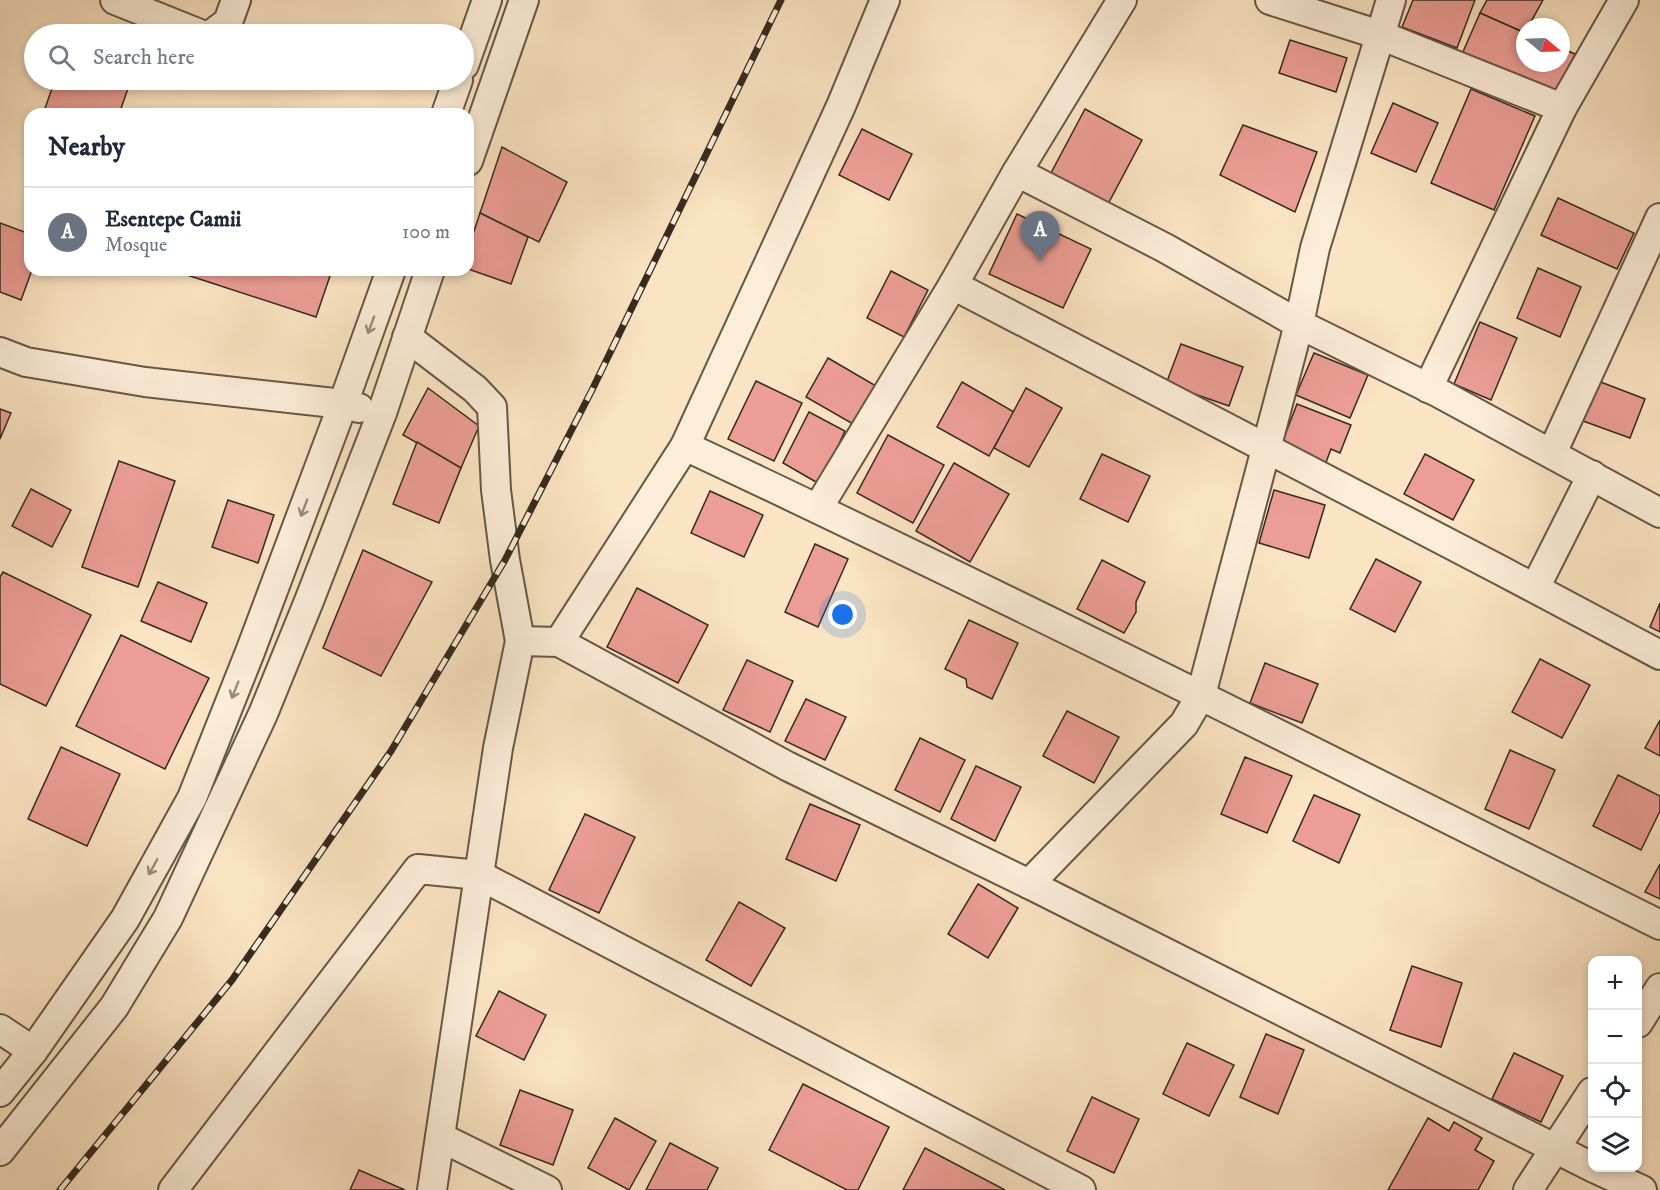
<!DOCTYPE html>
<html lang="en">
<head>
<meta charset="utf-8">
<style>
	:root { --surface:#fff; --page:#f2f2f3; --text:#1f2937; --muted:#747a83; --line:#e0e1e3; --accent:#ea580c }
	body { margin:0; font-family:"IM FELL DW Pica",serif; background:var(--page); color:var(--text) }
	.controls { position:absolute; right:18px; bottom:18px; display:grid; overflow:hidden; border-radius:12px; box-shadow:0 3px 9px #0003 }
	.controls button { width:54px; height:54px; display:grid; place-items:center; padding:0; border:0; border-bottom:2px solid var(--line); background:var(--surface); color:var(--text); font:30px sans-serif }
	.compass { position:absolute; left:1516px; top:18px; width:54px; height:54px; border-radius:50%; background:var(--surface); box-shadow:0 3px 9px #0003; rotate:109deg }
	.you { position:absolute; left:843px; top:615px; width:21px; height:21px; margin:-15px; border:4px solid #fff; border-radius:50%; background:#1a73e8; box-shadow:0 0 0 9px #1a73e833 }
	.badge { display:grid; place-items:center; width:39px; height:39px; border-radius:50%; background:var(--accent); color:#fff; font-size:20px; font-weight:700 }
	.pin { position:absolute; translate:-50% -50px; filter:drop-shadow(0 2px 3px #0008) }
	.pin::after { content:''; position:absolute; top:32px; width:21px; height:18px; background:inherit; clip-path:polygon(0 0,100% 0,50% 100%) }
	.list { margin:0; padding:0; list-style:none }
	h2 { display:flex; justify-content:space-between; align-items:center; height:78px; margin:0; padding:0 24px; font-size:26px }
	h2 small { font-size:20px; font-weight:400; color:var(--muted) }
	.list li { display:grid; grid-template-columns:39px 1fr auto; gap:18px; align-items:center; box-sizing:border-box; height:90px; padding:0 24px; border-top:2px solid var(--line) }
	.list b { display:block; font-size:22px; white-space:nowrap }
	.list p { margin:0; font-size:20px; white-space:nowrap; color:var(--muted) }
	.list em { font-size:20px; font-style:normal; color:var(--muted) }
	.icon { flex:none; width:33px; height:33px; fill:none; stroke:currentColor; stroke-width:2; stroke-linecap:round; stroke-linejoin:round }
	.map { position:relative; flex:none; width:1660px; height:1190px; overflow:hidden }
	.search { position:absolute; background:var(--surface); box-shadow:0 3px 9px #0003; left:24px; top:24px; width:450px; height:66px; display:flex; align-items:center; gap:15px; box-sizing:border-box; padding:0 21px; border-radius:33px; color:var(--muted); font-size:22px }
	.panel { position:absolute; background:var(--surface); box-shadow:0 3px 9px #0003; left:24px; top:108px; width:450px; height:168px; border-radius:18px }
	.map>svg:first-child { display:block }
</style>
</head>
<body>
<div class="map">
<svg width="1660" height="1190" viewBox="0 0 1660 1190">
	<rect width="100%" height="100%" fill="#fbe4c3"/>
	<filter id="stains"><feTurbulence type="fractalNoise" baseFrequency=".00333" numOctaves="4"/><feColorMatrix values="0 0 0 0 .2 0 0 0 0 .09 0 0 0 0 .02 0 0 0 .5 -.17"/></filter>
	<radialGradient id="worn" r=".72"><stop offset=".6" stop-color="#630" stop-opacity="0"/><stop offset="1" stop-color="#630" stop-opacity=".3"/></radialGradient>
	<g fill="#ec9e96" stroke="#342a1d" stroke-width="1.5">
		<path d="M1413,0H1475L1457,48L1402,27Z"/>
		<path d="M1487,0H1543L1528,27H1525V33L1480,13Z"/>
		<path d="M1480,13L1525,33V63H1561V48L1575,54L1557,95L1462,54Z"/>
		<path d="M1290,40L1347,58L1336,92L1279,73Z"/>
		<path d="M55,80H131L119,114H43Z"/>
		<path d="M1471,89L1535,116L1494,210L1431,183Z"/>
		<path d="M1393,103L1438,123L1416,172L1371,153Z"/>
		<path d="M1085,109L1142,140L1108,204L1051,173Z"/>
		<path d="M1243,125L1317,152L1295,212L1220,175Z"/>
		<path d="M862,129L912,154L889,200L839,175Z"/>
		<path d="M502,147L567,182L539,242L480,213Z"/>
		<path d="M1558,198L1634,233L1617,269L1541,235Z"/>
		<path d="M480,213L528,237L511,284L468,269V249Z"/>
		<path d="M1017,214L1091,249L1063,308L989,274Z"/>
		<path d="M0,223L30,234V270H32L21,300L0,292Z"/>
		<path d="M1538,268L1581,287L1560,337L1517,318Z"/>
		<path d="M182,270H332L316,317L181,273Z"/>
		<path d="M891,271L928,290L904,337L867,318Z"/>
		<path d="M1480,322L1517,338L1491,400L1454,384Z"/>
		<path d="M1181,344L1243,367L1229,406L1166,384Z"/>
		<path d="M1314,353L1368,375L1350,418L1296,395Z"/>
		<path d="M828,358L876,386L853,424L806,397Z"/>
		<path d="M756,381L802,403L774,461L728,439Z"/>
		<path d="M1598,381L1645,399L1630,438L1583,421Z"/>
		<path d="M962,382L1014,412L989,456L937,427Z"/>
		<path d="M428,388L479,426L461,468L403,435Z"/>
		<path d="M1026,388L1062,408L1029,467L994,448Z"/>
		<path d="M1297,404L1351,425L1340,453L1331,449L1325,465L1280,448Z"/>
		<path d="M0,409L11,413L0,439Z"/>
		<path d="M809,412L845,431L829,465L823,486L783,463Z"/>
		<path d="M888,435L944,465L913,523L857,493Z"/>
		<path d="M417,442L461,468L439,523L393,504Z"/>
		<path d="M1102,454L1150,476L1128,522L1080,499Z"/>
		<path d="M1425,454L1474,480L1453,520L1404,494Z"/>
		<path d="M119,461L175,481L138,587L82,567Z"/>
		<path d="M954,463L1009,494L970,562L916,531Z"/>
		<path d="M31,489L71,510L52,547L12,526Z"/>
		<path d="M1274,490L1325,505L1309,558L1259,543Z"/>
		<path d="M710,491L763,515L744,557L691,533Z"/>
		<path d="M228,500L274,515L258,563L212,547Z"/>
		<path d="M815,544L848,559L818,627L785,612Z"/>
		<path d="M363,550L432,582L381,676L323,648Z"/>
		<path d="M1376,559L1421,582L1395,632L1350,609Z"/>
		<path d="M1102,560L1145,582L1136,602V612L1124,633L1077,609Z"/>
		<path d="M3,572L91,615L46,706L0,684V577Z"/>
		<path d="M158,582L207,603L191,642L141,621Z"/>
		<path d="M637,588L708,625L678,683L607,647Z"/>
		<path d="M1660,603V632L1650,627Z"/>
		<path d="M969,620L1018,643L992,699L967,687L966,679L945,669Z"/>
		<path d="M121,635L209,678L165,769L76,726Z"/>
		<path d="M1540,659L1590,685L1562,738L1512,712Z"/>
		<path d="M747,660L793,681L770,732L723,710Z"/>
		<path d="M1265,663L1318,684L1302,723L1250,703Z"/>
		<path d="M806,699L846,717L825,760L785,741Z"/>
		<path d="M1067,711L1119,737L1094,783L1043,756Z"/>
		<path d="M1660,720V756L1645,748Z"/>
		<path d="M920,738L965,760L940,812L895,790Z"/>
		<path d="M61,747L120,774L87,846L28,819Z"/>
		<path d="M1510,750L1555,770L1529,829L1485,809Z"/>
		<path d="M1245,757L1292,776L1267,833L1221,814Z"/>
		<path d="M976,766L1021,787L995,841L951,819Z"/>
		<path d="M1618,775L1660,796V811L1641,850L1593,826Z"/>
		<path d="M1314,795L1360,815L1339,863L1293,841Z"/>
		<path d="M810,804L860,825L836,881L786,859Z"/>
		<path d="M585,814L635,837L599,913L549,890Z"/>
		<path d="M1660,864V899L1645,892Z"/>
		<path d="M978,884L1018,908L988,958L948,934Z"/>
		<path d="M739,902L785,928L751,986L706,960Z"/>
		<path d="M1412,966L1462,983L1441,1047L1390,1030Z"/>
		<path d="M499,991L546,1015L524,1060L476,1036Z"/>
		<path d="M1266,1034L1304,1050L1278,1114L1240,1097Z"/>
		<path d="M1187,1043L1234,1065L1209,1116L1163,1094Z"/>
		<path d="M1514,1053L1563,1076L1541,1122L1492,1099Z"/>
		<path d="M803,1084L889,1127L858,1190H847L769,1150Z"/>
		<path d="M520,1090L573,1110L553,1165L500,1145Z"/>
		<path d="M1092,1097L1139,1119L1114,1173L1067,1151Z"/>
		<path d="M615,1118L656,1141L629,1190L588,1168Z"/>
		<path d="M1428,1118L1449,1131L1454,1122L1482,1138L1475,1150L1494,1161L1478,1190H1388Z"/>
		<path d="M670,1143L718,1168L707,1190H646Z"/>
		<path d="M925,1148L1005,1190H903Z"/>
		<path d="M359,1170L405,1190H350Z"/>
	</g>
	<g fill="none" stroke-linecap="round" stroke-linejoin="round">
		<g stroke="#665846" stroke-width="32">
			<g id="minor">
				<path d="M115,0L200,34"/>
				<path d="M1270,0L1380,35L1562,108"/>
				<path d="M212,34L228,22L236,0"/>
				<path d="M464,65L487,0"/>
				<path d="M446,114L458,80"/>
				<path d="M468,161L524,0"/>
				<path d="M1017,172L1165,248L1299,324L1439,393L1660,513"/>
				<path d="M953,285L1502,571L1660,655"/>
				<path d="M407,337L475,389L492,407L496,490L505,560L520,641L498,748L432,1190"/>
				<path d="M0,352L26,362L145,382L343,404L359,408"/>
				<path d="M1428,388L1562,108L1624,0"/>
				<path d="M685,446C1013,600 1336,763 1660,925"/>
				<path d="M1552,453L1660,218"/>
				<path d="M818,508L953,285L1017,172L1122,0"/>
				<path d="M1535,588L1592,475"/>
				<path d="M520,641L559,642L787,766L1029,884L1592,1167"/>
				<path d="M559,642L685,446L841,106L885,0"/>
				<path d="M1029,884L1184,724L1201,695L1299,324L1315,248L1391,0"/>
				<path d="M1638,1023L1660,988"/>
				<path d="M0,1029L33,1051"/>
				<path d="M0,1092L33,1051L125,919L192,798L250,652L343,404L391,270"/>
				<path d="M440,1137L547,1190"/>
				<path d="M0,1151L114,1007L168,918L263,714L309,601L382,413L430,270"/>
				<path d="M1594,1168L1642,1190"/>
				<path d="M173,1190L418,869L479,875L1081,1190"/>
				<path d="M1528,1190L1592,1092"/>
			</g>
		</g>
		<use href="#minor" stroke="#fcedd8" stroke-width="28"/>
		<g stroke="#342a1d" stroke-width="7">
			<path id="rail" d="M60,1190L232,980L391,751L505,560L592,390L781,0"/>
		</g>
		<use href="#rail" stroke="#fcedd8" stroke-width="4.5" stroke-dasharray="14" stroke-linecap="butt"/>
	</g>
	<defs><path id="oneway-shaft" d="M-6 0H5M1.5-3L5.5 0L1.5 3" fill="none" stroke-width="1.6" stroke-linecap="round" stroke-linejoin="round" transform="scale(1.5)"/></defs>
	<g stroke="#988c7a">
		<use href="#oneway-shaft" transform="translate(371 325) rotate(110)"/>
		<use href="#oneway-shaft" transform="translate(304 508) rotate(111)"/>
		<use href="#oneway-shaft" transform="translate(235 690) rotate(112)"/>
		<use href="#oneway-shaft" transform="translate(153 867) rotate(119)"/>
	</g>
	<rect width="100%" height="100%" filter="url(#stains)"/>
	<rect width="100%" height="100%" fill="url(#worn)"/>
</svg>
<div class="controls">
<button>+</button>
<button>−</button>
<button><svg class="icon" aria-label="locate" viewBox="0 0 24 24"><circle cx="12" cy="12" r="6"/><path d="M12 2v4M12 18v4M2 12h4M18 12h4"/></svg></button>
<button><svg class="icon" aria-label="layers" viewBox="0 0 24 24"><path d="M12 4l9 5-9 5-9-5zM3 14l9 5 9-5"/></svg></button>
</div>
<svg class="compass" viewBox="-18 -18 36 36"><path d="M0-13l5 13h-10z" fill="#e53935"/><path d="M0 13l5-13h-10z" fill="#747a83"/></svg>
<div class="you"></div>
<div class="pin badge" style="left:1040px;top:261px;background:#6b7280">A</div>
<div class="search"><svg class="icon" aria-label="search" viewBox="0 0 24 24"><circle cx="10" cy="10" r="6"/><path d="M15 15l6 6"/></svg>Search here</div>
<section class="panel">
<h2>Nearby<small></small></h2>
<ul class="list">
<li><span class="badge" style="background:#6b7280">A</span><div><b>Esentepe Camii</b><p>Mosque</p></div><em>100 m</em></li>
</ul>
</section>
</div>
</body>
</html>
